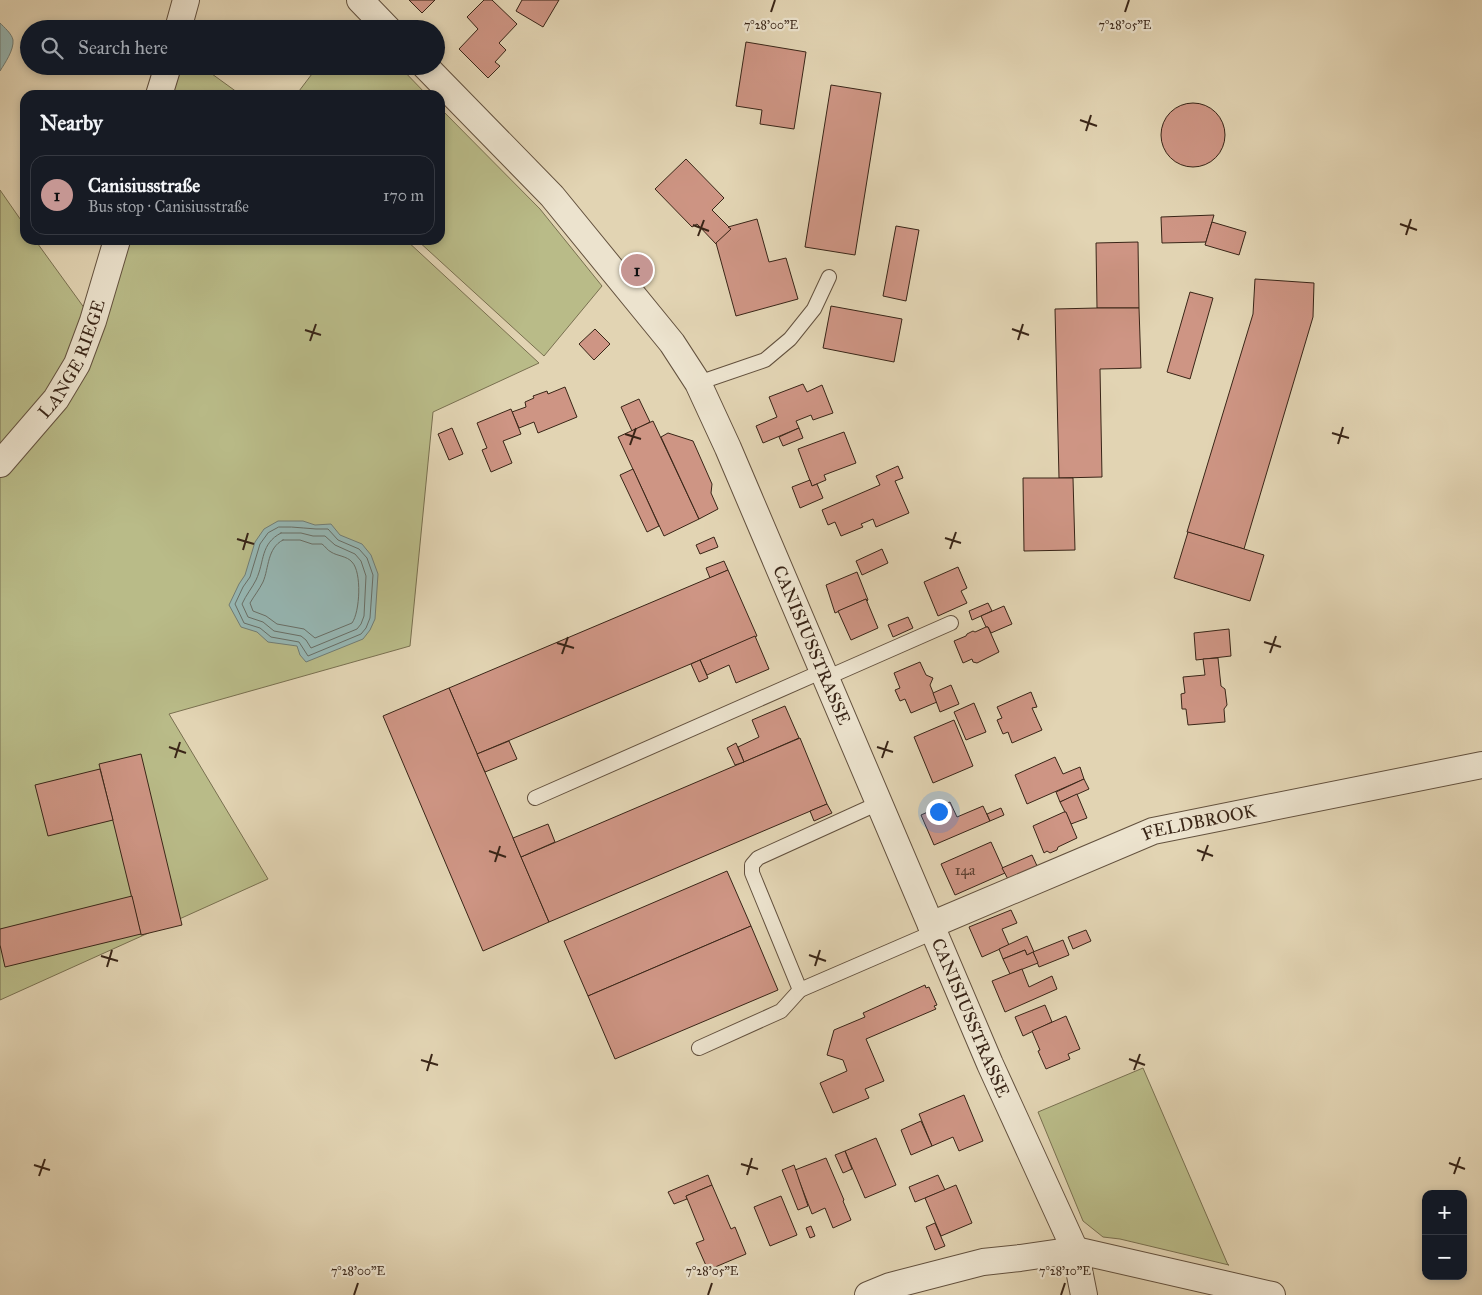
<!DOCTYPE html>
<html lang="en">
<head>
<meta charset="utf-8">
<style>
	:root { --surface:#171b24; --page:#242831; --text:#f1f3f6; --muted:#9ea1a6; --line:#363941; --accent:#c59692 }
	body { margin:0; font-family:"IM FELL Great Primer",serif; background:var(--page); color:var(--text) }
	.controls { position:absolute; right:15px; bottom:15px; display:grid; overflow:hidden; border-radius:10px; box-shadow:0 2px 8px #0003 }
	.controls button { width:45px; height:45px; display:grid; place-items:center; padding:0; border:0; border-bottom:1px solid var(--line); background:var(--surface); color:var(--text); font:25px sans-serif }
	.you { position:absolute; left:938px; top:811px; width:18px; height:18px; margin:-12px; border:4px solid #fff; border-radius:50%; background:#1a73e8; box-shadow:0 0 0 8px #1a73e833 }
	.badge { display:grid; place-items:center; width:32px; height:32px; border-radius:50%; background:var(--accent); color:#111; font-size:16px; font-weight:700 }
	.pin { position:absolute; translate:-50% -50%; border:2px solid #fff; box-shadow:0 1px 5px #0006 }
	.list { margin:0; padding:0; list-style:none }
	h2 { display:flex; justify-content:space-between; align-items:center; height:65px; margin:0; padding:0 20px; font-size:21px }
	h2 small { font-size:16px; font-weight:400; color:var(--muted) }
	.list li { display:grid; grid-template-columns:32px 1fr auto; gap:15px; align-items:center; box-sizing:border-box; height:80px; margin:0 10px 10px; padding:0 10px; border:1px solid var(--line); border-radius:15px }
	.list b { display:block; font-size:19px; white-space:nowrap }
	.list p { margin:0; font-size:16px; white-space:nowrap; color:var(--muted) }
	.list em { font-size:16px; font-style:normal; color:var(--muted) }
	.icon { flex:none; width:28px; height:28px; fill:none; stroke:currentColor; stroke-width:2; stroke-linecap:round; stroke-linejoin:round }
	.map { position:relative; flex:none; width:1482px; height:1295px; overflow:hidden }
	.search { position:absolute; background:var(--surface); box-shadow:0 2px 8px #0003; left:20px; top:20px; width:425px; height:55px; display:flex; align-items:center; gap:12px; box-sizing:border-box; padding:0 18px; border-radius:28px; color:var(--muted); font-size:19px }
	.panel { position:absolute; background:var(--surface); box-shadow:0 2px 8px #0003; left:20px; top:90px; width:425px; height:155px; border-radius:15px }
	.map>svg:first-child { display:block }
</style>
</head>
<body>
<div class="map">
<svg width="1482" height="1295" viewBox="0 0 1482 1295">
	<rect width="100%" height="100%" fill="#e2d4b3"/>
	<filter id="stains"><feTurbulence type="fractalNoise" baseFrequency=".004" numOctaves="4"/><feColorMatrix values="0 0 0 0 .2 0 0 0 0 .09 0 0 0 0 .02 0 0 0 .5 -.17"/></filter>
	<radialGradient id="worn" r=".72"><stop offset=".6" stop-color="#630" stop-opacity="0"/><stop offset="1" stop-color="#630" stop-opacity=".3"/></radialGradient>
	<g fill="#b9bb88" stroke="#797050">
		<path d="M168,66H201L241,95H159Z"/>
		<path d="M318,66H399L427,95H296Z"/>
		<path d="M440,108L540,209L602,286L544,356L417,240H440Z"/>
		<path d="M0,190L25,226V240H35L93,320L117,240H406L539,363L433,412L410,646L169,714L268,879L0,1000Z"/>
		<path d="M1143,1068L1228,1265H1229L1120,1239L1103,1237L1083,1221L1038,1112Z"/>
	</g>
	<g fill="#96b7b4" stroke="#717d75">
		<path d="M0,23C4,27 12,34 13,40C14,50 5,63 0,71Z"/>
		<path d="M278,521H303L315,525L331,524L340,535L362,544L371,555L378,574L375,619L370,630L363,639L306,662L300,655L297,646L268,642L257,632L241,627L229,605L239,584L245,575L255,542L264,529Z"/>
	</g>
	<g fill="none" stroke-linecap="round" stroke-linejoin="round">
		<g stroke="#686e66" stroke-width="1">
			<path d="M279,527C296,526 312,530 328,529L338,540L359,549L367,558L373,575L370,618L366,628L361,634L308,656L299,642L271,637L260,628L244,623L235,604L243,587L250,577L260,544L268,533Z"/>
			<path d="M281,533H301L313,536H325L335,545L355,554L361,561L366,576L364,616L361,624L357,629L311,648L306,640L301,636L274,631L263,622L248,617L242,604C246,595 252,588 256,580C265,561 260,544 281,533Z"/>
			<path d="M283,540H300L312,544H322C325,546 327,550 331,552C337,556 347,556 352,562C362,572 360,612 352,623L315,638L304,629L277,624L266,616L253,611L250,603C254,596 259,590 263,582C269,568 267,548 283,540Z"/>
		</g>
	</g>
	<g fill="#ce9584" stroke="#392517">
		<path d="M409,0H435L422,13Z"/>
		<path d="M484,0H492L517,24L499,43L506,50L495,62L500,66L488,78L459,49L478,29L467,17Z"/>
		<path d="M522,0H559L543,27L516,11Z"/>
		<path d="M746,42L806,52L794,129L760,124L762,110L736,106Z"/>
		<path d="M831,85L881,93L855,255L805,247Z"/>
		<circle cx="1193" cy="135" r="32"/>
		<path d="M686,159L724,198L712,210L731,229L716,244L697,224L692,227L655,189Z"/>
		<path d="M1214,215L1206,242L1162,243L1161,217Z"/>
		<path d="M757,219L769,262L786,258L798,299L736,316L716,243L731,229L728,227Z"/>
		<path d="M1212,222L1246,232L1239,255L1205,245Z"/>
		<path d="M896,226L919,230L906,301L883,296Z"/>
		<path d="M1138,242L1139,308H1097L1096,243Z"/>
		<path d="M1255,279L1314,283L1313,317L1244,549L1187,532L1253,314Z"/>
		<path d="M1190,292L1213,298L1190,379L1167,372Z"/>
		<path d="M831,306L902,319L894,362L823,348Z"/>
		<path d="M1097,308H1139L1141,368L1100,369L1102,477L1059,478L1055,309Z"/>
		<path d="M595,329L610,344L594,360L579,344Z"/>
		<path d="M803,384L807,392L822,385L833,413L813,420L811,415L796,421L799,428L763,443L756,426L777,417L769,397Z"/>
		<path d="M565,387L577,417L538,433L534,422L519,428L512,412L526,407L525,402L534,398L533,396L547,391L548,394Z"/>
		<path d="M639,399L650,422L632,431L621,407Z"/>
		<path d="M511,409L521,434L503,441L512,463L491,472L482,450L487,448L477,423Z"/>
		<path d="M653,421L699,519L664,536L618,437Z"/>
		<path d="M452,428L463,454L449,460L438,434Z"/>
		<path d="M799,428L803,438L783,446L779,437Z"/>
		<path d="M844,432L856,463L824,475L826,480L812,486L798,449Z"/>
		<path d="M668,433L693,441L712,484L711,493L718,509L699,519L661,437Z"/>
		<path d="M898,466L903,478L895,481L909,513L876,527L873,519L861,524L863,527L841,536L835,522L828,525L822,510L880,485L876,476Z"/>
		<path d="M633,469L659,526L647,532L620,475Z"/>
		<path d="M1023,478H1073L1075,550L1024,551Z"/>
		<path d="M810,480L812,486L817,484L823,498L800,508L792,487Z"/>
		<path d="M1188,532L1264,555L1250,601L1174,578Z"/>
		<path d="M714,537L718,547L700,554L696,545Z"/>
		<path d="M882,549L888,563L862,575L856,561Z"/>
		<path d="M724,561L728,570L710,578L706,568Z"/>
		<path d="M958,567L967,588L961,591L967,603L938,616L924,582Z"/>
		<path d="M728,570L757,636L477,754L449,688Z"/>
		<path d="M857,572L868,600L867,601L866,599L835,613L826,585Z"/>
		<path d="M866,599L878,628L851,640L838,611Z"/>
		<path d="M988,603L992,611L972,620L969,611Z"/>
		<path d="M1004,606L1012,624L991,633L988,627H986L981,616Z"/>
		<path d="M908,617L913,628L893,637L888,625Z"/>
		<path d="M986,627H988L999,652L977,663L973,662L972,659L963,663L954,641L966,636L967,634L973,631L975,632Z"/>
		<path d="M1229,629L1231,656L1196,660L1194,633Z"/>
		<path d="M755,636L769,669L736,683L729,665L707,675L700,660Z"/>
		<path d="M1218,658L1221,686L1225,689L1227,705L1224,709L1225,722L1188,725L1186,709H1182L1181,694L1185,693L1183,677L1205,675L1203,659Z"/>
		<path d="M700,660L708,678L699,682L691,664Z"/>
		<path d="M920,662L926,675L933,678L930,685L937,702L911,713L905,699L900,701L895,690L900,688L894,673Z"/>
		<path d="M951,685L959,704L940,712L933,693Z"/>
		<path d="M449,688L549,922L483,951L383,716Z"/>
		<path d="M1031,692L1037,707L1032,708L1042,730L1012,743L1008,732L1003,734L997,720L1002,718L997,707Z"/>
		<path d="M974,703L986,732L966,740L954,712Z"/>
		<path d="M785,706L799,738L744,762L738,747L759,737L752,720Z"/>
		<path d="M954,720L973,766L933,783L914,737Z"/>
		<path d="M800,738L827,804L549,922L521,857Z"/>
		<path d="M509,741L517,759L485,772L477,754Z"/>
		<path d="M736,743L744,762L735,765L727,748Z"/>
		<path d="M141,754L182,925L141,935L99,764Z"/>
		<path d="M1055,757L1063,774L1080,767L1084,779L1027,804L1015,775Z"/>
		<path d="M100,769L113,820L48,836L35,785Z"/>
		<path d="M1084,779L1089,789L1060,802L1056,792Z"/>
		<path d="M1077,794L1087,818L1071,824L1060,802Z"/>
		<path d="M950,802L957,817L983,806L990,821L934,845L921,815Z"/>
		<path d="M827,804L832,813L814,821L810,811Z"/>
		<path d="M1001,808L1004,815L990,821L987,814Z"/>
		<path d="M1064,812H1066L1077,838L1058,847L1057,850L1050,853L1047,851L1044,853L1033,826Z"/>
		<path d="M548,824L555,842L521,857L513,838Z"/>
		<path d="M991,842L1005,873L955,895L941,864Z"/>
		<path d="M1032,855L1038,868L1009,881L1002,868Z"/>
		<path d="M727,871L751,926L588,996L564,941Z"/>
		<path d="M132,896L141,934L5,967L0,945V929Z"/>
		<path d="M1011,910L1017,923L1002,929L1009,945L982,957L969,927Z"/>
		<path d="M751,926L778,990L615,1059L588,996Z"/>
		<path d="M1086,930L1091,941L1073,949L1068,937Z"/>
		<path d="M1027,936L1034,952L1027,955L1025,950L1003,959L999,949Z"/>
		<path d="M1063,940L1069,955L1039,967L1033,952Z"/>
		<path d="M1025,950L1027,955L1033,952L1038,963L1010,974L1003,959Z"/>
		<path d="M1022,969L1029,987L1052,976L1057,989L1005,1012L992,981Z"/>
		<path d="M925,985L926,988L929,987L937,1005L934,1006L936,1009L866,1039L884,1081L865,1089L869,1098L833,1113L820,1083L847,1071L843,1060L827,1055L834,1030L865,1017L863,1013Z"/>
		<path d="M1045,1005L1052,1022L1023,1036L1015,1017Z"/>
		<path d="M1066,1016L1080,1049L1068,1054L1070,1059L1046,1069L1038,1051L1040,1050L1032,1031Z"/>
		<path d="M964,1095L983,1141L959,1151L953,1137L932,1146L919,1114Z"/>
		<path d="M921,1121L932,1146L911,1155L901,1130Z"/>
		<path d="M876,1138L896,1185L865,1198L845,1151Z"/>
		<path d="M845,1151L852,1169L843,1173L835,1155Z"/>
		<path d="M826,1158L844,1200L843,1201L851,1220L833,1228L825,1208L812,1214L795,1170Z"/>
		<path d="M794,1165L808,1206L798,1210L782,1170Z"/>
		<path d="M708,1175L712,1185L686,1196L687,1199L674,1204L668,1192Z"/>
		<path d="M938,1175L945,1190L915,1202L909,1187Z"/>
		<path d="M712,1185L731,1229L735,1227L746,1254L708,1270L696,1243L704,1240L686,1196Z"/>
		<path d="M956,1185L972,1223L941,1236L925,1198Z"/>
		<path d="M781,1196L797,1235L770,1246L754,1207Z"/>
		<path d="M935,1223L945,1246L935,1250L926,1227Z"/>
		<path d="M811,1226L815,1236L810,1238L806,1228Z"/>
	</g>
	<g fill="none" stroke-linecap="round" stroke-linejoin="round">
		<g stroke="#63513e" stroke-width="16">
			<g id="service">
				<path d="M698,383L765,360L790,339L814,309L829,277"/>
				<path d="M826,678L951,623"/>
				<path d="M535,798L823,671"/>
				<path d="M800,990L752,873V865L758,858L879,803"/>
				<path d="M699,1048L781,1011L800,990L934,932"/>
			</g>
		</g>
		<g stroke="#63513e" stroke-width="28">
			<g id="minor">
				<path d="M360,0L388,29"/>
				<path d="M178,29L186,0"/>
				<path id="s1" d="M425,66L552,196L672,343L698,383L728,448L990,1064L1075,1250L1084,1295"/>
				<path d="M159,95L168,66"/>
				<path id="s2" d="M0,464L56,399L77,364L93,321L117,240"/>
				<path id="s3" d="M931,925L1153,831L1482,765"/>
				<path d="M868,1295L890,1286L983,1262L1020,1258L1075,1250L1272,1295"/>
			</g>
		</g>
		<use href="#service" stroke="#ece3ce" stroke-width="14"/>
		<use href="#minor" stroke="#ece3ce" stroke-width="26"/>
	</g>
	<path fill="none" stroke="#392517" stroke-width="2" d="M771,12L775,0M1125,12L1129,0M1080,120L1097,126M1086,131L1091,115M1400,224L1417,230M693,225L709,231M1406,235L1411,219M698,236L704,220M1012,329L1029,335M305,330L321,335M1018,340L1023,324M310,341L316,324M1332,433L1349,438M625,434L641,439M1338,444L1343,427M630,445L636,428M945,538L961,543M237,539L254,544M950,549L956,532M243,550L248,533M1264,642L1281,647M557,643L574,648M1270,653L1276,636M562,654L568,637M169,747L186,753M877,747L893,752M175,758L180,742M882,758L888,741M1197,850L1213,856M489,851L506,857M1202,861L1208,845M495,862L500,846M809,955L826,961M101,956L118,961M815,966L820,950M107,967L112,950M1129,1059L1145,1065M421,1060L438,1065M1134,1070L1140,1054M427,1071L432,1054M1449,1163L1465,1169M741,1164L758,1169M34,1165L50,1170M1454,1174L1460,1157M747,1175L752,1158M39,1176L45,1159M354,1295L358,1283M708,1295L712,1283M1061,1295L1065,1283"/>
	<g text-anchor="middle" stroke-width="4.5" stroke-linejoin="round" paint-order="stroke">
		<g font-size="15" fill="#5e4132">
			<text x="965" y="875">14a</text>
		</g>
		<g font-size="18" fill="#392517" stroke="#ece3ce">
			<text dy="6" stroke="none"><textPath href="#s2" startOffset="129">LANGE RIEGE</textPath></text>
			<text dy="6" stroke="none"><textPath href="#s1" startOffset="705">CANISIUSSTRASSE</textPath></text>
			<text dy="6" stroke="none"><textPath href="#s3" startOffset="288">FELDBROOK</textPath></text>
			<text dy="6" stroke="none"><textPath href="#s1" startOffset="1110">CANISIUSSTRASSE</textPath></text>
		</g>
	</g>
	<g font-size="12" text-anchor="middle" fill="#392517" stroke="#ece3ce" stroke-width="4.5" stroke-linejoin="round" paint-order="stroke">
		<text x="771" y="29">7°28'00"E</text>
		<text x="1125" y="29">7°28'05"E</text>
		<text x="358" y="1275">7°28'00"E</text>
		<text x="712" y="1275">7°28'05"E</text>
		<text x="1065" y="1275">7°28'10"E</text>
	</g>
	<rect width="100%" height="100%" filter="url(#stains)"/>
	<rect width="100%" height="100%" fill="url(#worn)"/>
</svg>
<div class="controls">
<button>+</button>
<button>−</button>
</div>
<div class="you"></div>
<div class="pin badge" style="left:637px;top:270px">1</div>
<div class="search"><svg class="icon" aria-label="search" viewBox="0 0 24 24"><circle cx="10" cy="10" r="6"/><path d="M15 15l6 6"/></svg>Search here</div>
<section class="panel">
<h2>Nearby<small></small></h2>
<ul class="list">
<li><span class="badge">1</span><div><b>Canisiusstraße</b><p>Bus stop · Canisiusstraße</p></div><em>170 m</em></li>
</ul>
</section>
</div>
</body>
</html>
